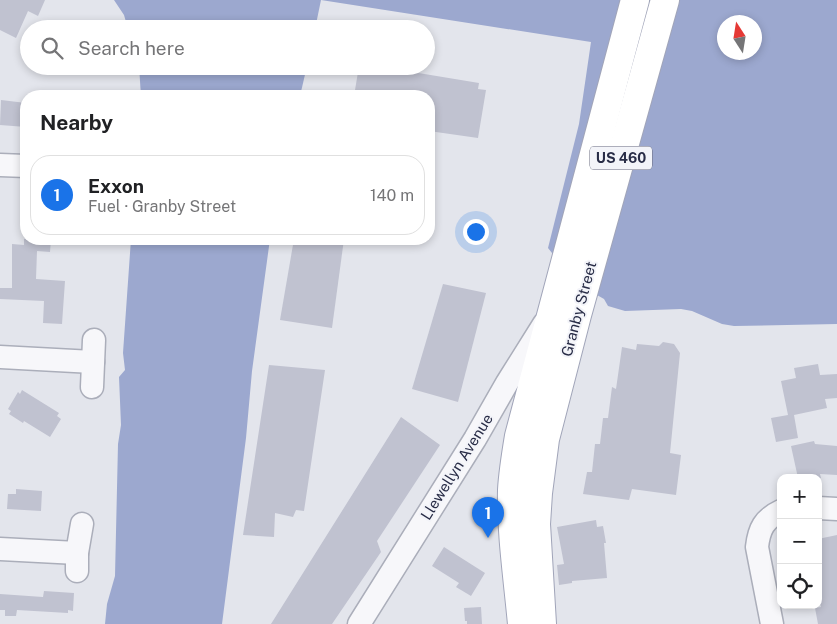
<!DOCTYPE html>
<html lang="en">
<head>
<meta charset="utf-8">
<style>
	:root { --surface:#fff; --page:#f6f6f6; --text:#202124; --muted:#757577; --line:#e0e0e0; --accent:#1a73e8 }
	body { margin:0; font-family:"Public Sans",sans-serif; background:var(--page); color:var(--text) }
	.controls { position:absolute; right:15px; bottom:15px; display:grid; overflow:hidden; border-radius:10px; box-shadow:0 2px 8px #0003 }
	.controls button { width:45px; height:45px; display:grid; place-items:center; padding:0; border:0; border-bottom:1px solid var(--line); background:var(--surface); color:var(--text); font:25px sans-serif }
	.compass { position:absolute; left:717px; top:15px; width:45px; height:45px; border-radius:50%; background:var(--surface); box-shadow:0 2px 8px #0003; rotate:348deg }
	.you { position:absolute; left:475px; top:231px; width:18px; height:18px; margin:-12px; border:4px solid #fff; border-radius:50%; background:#1a73e8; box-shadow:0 0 0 8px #1a73e833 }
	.badge { display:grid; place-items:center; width:32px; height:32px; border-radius:50%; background:var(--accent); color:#fff; font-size:16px; font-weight:700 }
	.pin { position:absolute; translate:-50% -41px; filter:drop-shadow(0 1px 2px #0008) }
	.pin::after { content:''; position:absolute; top:26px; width:18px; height:15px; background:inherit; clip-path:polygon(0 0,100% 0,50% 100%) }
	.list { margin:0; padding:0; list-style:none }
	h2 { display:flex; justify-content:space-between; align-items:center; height:65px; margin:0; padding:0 20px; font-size:21px }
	h2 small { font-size:16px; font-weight:400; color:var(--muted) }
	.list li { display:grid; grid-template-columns:32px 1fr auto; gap:15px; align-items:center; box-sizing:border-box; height:80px; margin:0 10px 10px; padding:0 10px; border:1px solid var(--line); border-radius:20px }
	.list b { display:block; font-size:19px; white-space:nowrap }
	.list p { margin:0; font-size:16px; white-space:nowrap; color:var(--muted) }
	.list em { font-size:16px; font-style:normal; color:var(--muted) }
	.icon { flex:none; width:28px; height:28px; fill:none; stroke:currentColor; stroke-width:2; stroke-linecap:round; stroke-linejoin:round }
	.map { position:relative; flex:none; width:837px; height:624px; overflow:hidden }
	.search { position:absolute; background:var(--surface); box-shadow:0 2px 8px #0003; left:20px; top:20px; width:415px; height:55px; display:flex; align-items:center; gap:12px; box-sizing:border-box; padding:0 18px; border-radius:28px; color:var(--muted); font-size:19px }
	.panel { position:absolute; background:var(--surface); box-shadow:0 2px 8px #0003; left:20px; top:90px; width:415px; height:155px; border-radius:20px }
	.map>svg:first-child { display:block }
</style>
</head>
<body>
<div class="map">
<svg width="837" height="624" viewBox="0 0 837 624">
	<rect width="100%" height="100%" fill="#e3e5ec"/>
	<g fill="#9ca8cf" fill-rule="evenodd">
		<path d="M114,0H837V324L734,326L722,324L692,311L681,309L625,311L608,306L604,299L576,283L548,248L579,124L591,42L321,0L315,29H128L124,15ZM724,22H754V52H724Z"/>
		<path d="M139,66H307L300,96H141Z"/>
		<path d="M131,239H270L252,371L246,438L222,624H105L107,604L115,576L118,444L121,425L119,377L125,370L123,353Z"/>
	</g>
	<g fill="#c0c2d0">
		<path d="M0,0H45L38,16L28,11L16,38L0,30Z"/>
		<path d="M359,66H376L479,83L478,89L486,90L478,138L429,131V96H354Z"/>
		<path d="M1,100L26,103V127L0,125Z"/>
		<path d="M24,239H51L50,252L37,251L36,279L65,281L62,324L43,323L44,301L0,299V288H12V244L24,245Z"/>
		<path d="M294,239H344L332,328L280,320Z"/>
		<path d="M443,284L486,293L458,402L412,389Z"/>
		<path d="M663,342L674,344L680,353L670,453L681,455L676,495L632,489L629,500L583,494L587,472H592L595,444H600L603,418H608L612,387L616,389L622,347L636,350L637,344L659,346Z"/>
		<path d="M818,364L820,375L837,374V398L825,399L827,408L794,415L798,438L776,442L771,418L788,415L781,381L796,378L794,368Z"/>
		<path d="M269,365L325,370L304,511L296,510L293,517L275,513L274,537L243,535Z"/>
		<path d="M22,390L59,413L57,416L61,419L50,437L24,421L23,423L9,414L11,411L8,409L18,392L20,394Z"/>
		<path d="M401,417L440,445L377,541L381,552L332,624H271Z"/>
		<path d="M814,441L815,444L837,446V475L820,474L821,478H798L791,446Z"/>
		<path d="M16,489L42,491L41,511L7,509L8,494H16Z"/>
		<path d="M596,520L597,527L603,526L606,543H604L607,578L572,581V583L559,585L557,565L564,564L557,527Z"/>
		<path d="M837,535V624H818L815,608L821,607L818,594V539Z"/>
		<path d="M444,547L485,573L471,596L456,587L459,583L432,566Z"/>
		<path d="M44,591L74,593L73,611L68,610V613L17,610L16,616H5V610H0V594L43,597Z"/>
		<path d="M481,607L482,624H467V621H465L464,608Z"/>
	</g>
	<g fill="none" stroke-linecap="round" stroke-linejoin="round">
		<g stroke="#abaeba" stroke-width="25">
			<g id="minor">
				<path d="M0,165L26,166"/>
				<path d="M0,357L93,362"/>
				<path d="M92,387L94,340"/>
				<path d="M818,508L837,509"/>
				<path d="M0,549L77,553"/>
				<path d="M77,571V553L82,524"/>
				<path d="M359,624L475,439L507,383L544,324"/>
				<path d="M772,624L757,547C759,529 764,519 781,511"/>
			</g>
		</g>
		<g stroke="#a1a5b9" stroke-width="30">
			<g id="major">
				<path d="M522,624C518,580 511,534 512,490C513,472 516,454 519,436L635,0"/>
				<path d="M542,624L536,524L538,493L545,439L577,315L665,0"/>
			</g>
		</g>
		<use href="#minor" stroke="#f7f7fa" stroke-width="22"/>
		<use href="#major" stroke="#fff" stroke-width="28"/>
	</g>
	<g text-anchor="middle" stroke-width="4" stroke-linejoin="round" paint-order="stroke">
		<rect fill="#f3f4f9" stroke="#66697c" stroke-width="1" x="590" y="146.5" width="62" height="23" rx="4"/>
		<g font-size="14" font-weight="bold" fill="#292d47">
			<text x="621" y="163">US 460</text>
		</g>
		<g font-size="15" fill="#292d47" stroke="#f3f4f9">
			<text transform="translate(579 309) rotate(-75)" y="5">Granby Street</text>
			<text transform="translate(457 467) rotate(-58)" y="5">Llewellyn Avenue</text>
		</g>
	</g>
</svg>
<div class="controls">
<button>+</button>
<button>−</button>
<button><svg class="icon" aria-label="locate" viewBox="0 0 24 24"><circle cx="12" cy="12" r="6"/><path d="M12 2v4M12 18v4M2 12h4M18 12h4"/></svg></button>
</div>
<svg class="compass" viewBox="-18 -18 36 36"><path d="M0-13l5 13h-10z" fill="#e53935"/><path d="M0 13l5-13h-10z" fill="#757577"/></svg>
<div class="you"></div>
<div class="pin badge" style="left:488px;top:538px">1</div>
<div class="search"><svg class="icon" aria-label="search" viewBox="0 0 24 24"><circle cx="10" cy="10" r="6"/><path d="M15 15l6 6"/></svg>Search here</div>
<section class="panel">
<h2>Nearby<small></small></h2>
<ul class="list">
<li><span class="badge">1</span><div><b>Exxon</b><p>Fuel · Granby Street</p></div><em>140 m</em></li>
</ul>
</section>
</div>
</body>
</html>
